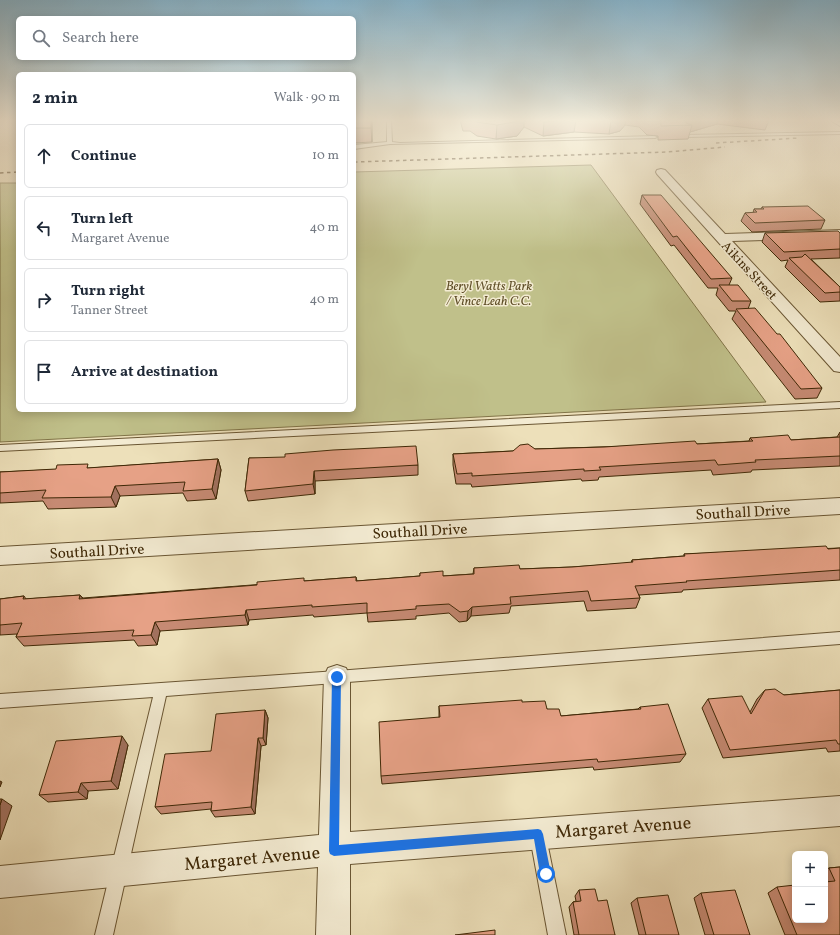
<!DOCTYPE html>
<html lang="en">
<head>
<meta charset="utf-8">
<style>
	:root { --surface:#fff; --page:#f6f6f7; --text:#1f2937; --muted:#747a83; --line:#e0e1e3 }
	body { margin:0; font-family:Vollkorn,serif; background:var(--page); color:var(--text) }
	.controls { position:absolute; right:12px; bottom:12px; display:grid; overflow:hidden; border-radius:6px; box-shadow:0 2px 10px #0003 }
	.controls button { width:36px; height:36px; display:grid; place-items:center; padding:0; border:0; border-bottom:1px solid var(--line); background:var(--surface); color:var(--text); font:20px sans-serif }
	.stop { position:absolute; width:12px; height:12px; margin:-9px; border:3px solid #1a73e8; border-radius:50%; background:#fff }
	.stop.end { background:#1a73e8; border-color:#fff; box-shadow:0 1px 4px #0008 }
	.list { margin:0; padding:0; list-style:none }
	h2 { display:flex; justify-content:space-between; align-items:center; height:52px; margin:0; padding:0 16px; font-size:17px }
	h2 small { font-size:13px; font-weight:400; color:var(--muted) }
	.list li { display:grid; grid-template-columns:26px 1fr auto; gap:12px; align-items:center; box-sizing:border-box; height:64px; margin:0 8px 8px; padding:0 8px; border:1px solid var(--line); border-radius:6px }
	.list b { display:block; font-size:15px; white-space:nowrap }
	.list p { margin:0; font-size:13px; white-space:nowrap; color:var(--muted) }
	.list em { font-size:13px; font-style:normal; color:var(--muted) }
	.icon { flex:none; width:22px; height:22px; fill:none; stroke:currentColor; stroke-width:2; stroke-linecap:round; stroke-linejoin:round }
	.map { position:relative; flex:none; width:840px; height:935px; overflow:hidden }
	.search { position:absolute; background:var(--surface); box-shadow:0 2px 10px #0003; left:16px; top:16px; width:340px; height:44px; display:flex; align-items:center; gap:10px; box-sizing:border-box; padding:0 14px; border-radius:6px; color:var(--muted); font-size:15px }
	.panel { position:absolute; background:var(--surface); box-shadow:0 2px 10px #0003; left:16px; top:72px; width:340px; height:340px; border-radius:6px }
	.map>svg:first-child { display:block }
</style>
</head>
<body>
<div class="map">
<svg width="840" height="935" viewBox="0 0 840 935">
	<rect width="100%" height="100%" fill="#ede0ba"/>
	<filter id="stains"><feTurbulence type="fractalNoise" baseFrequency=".005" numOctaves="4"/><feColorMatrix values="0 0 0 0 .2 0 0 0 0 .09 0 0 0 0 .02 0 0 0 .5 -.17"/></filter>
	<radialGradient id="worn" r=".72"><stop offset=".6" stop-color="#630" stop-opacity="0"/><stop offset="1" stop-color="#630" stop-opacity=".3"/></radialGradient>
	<path fill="#c0c08a" stroke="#807448" d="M591,165L766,402L0,442V183H18V410H354V172Z"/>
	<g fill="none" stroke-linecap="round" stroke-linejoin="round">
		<g stroke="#6a5633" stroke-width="2">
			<g id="lane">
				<path d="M387,120H391L392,142L400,143L655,136L657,137L655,138L390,144L354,149V145L387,142Z"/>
				<path d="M830,120H835L840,123V126Z"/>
				<path d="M840,132V134L685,137L683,136L685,135Z"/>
				<path d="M840,402V408L0,451V445Z"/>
				<path d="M840,632V644L166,696L113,935H95L153,697L0,708V694L337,671Z"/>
				<path d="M538,829L544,831L546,837L566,935H548L530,837L532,831Z"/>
			</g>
		</g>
		<g stroke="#6a5633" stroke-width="2">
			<g id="street">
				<path d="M661,169L665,170L725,234L840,230V238L732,241L840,357V372L834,371L657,174L656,172L657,170Z"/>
				<path d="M840,498V514L0,565V547Z"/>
				<path d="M337,665L346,668L350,677V832L840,796V826L350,864V935H316L318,867L0,898V866L319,835L324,677L328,668Z"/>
			</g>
		</g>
		<use href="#lane" fill="#f3ebd2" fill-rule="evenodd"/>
		<use href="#street" fill="#f3ebd2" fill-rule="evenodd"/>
		<g stroke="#3f2806" stroke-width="1.5" stroke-dasharray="3.5 3.5" stroke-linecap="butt">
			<path d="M716,143L799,138"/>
			<path d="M354,162L667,152L725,147"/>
			<path d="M0,173L18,172"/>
		</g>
	</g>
	<g fill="#c68a73" stroke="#3f2806">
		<path d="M354,120H372V142L354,143Z"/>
		<path d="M460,120H769L765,130L717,124L690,132L688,139L658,140V136L647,135L639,127L625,125L620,131L609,134L574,132L543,136L524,127L517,136L496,139L477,136L470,131H463Z"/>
		<path d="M642,195L732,278L729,285L751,301L748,309L822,388L817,398L795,399L732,319L736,311H729L716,295L718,288H708L674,245L671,246L640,204Z"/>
		<path d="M762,207L825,220L821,229L752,232L741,221L745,213H753L754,209H761Z"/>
		<path d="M765,233H840V258L811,259L840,287V301L820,302L785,267L788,260L781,261L762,242Z"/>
		<path d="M840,432V466L752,470L751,472L713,475L711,470L599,477L598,480L582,481L581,479L472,487L471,484H456L453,465V454L513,451L535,449L697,444L749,441L750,438L791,440L837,437Z"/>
		<path d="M249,458L418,465V475L315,481V494L248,501L245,491Z"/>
		<path d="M218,459L221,470L216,499L187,501L183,493L120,496L116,507L48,509L43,501L0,503V472L90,468Z"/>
		<path d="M840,548V580L683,590L682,592L639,595L640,598L636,608L587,611L584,601L511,606L509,613L471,616L467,621L459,622L449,613L416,616V619L368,622L367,613L314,617L313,615L249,620L248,625L160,631L157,645L138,646L134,640L24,646L16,637L17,634L0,635V599L24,596L26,599L80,595L83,598L356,577L357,581L420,576V573L443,576L473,574L474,568L520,569L572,567L631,563L632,560L684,556V554Z"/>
		<path d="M765,690L784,695L840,690V751L828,752L826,748L723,758L702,708L708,699L750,712L757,699Z"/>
		<path d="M439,706L547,709L561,716L638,709L640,707L686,754L680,762L594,770L593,767L382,784L381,776L439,717Z"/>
		<path d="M265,710L268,718L266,745L261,746L255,814L215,817L211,811V809L161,814L155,807L211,751Z"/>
		<path d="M128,745L118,789L88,791L87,799L48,802L39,795Z"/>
		<path d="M840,867V935H785L768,893L777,887L825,920V870L829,868Z"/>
		<path d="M579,890L598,901L615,935H574L569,907L573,902L576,901L575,896Z"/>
		<path d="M701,893L750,935H705L694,898Z"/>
		<path d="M637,898L679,935H639L631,903Z"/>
	</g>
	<g fill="#a1715e" stroke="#3f2806">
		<path d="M371,120H372V142L371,128Z"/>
		<path d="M520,120H524V127L517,136L496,139L497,125Z"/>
		<path d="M565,120H576L574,132L543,136L544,122Z"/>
		<path d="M611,120H626L625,125L620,131L609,134Z"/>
		<path d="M686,120H718L717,124L690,132L692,125H685Z"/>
		<path d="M218,459L221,470L216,499L212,489Z"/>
		<path d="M314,471L315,481V494L313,484Z"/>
		<path d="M115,486L120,496L116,507L111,497Z"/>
		<path d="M80,595L87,604L79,599Z"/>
		<path d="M472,607L471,616L467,621L468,611Z"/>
		<path d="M246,610L249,620L248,625L245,615Z"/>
		<path d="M155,622L160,631L157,645L151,635Z"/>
		<path d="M265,710L268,718L266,745L263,738Z"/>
		<path d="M122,736L128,745L118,789L111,781Z"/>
		<path d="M258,738L261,746L255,814L251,807Z"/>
		<path d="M0,781L2,782L0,787Z"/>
		<path d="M81,783L88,791L87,799L78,792Z"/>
		<path d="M2,799L12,806L0,840V805Z"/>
	</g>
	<g fill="#e6a186" stroke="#3f2806">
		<rect x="354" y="120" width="17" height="8"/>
		<path d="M475,120H520L519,121L497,125L477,122Z"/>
		<path d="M539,120H565L544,122Z"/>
		<path d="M649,120H687H686V123L692,125L661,126V121H650Z"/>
		<path d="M642,195H661L732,278L711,279L677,236L673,237Z"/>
		<path d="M808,206L825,220L755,223L745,213L757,212L754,209H764L762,207Z"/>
		<path d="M838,231L840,233V249L784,252L765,233Z"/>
		<path d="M805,254L840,287V292L825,293L789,258L802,257Z"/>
		<path d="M719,285H738L751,301H732Z"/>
		<path d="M755,308L777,334H780L822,388L801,389L736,309Z"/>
		<path d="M788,435L791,440L840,437V456L755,460L756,462L718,465L715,460L599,467L601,470L584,471V469L472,476V473L457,474L453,454L513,451L520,445L528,444L535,449L604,447L695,441L697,444L753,441L750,438Z"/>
		<path d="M416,446L418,465L314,471L313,484L245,491L249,458L285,457V454L333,450Z"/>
		<path d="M218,459L212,489L183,491L185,482L115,486L111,497L42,498L46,490L0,493V472L56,469L57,465L88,464L87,468Z"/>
		<path d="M826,546L828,549L840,548V570L686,581L687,582L635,586L640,598L591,601L588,591L510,597L511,604L472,607L468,611L460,612L449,604L416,606V609L367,613V603L312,607V605L246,610L245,615L155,622L151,635L132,636L134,630L16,637L22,623L0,625V599L24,596L23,599L80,595L79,599L257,585V582L304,578V581L356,577V581L420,576V573L443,571V576L474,574V568L519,565L520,569L572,567L633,562L632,560L685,556L684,554Z"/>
		<path d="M775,689L784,695L840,690V744H838L836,740L730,750L708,699L742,696L751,714L765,690Z"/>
		<path d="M522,700V702L545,701L547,709H559L561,716L641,709L640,707L668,704L686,754L598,762L597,759L381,776L379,722L440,717L439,706Z"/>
		<path d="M265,710L263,738H258L251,807L211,811L212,802L155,807L165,754L211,751L216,714Z"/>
		<path d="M122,736L111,781L81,783L78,792L39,795L56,741Z"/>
		<path d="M0,799H2L0,805Z"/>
		<path d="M840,867V935H797L777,887L795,885V920H825V882L835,881L829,868Z"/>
		<path d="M595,889L598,901L607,900L615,935H579L573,902L581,901L579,890Z"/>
		<path d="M735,890L750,935H714L701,893Z"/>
		<path d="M668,895L679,935H646L637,898Z"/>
		<path d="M495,930V935H455Z"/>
	</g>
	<linearGradient id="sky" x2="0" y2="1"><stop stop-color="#88b8d2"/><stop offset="0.48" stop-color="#f7f1e0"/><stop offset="1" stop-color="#f7f1e0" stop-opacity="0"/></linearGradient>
	<rect width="840" height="251" fill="url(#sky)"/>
	<path fill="#1a73e8" d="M337,673L341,677L339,845L538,829L541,830L543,834L551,874L549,878L546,880L542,878L540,874L534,839L334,856L330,854L329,851L332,677Z"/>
	<g text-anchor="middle" stroke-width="3" stroke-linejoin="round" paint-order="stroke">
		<g font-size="13" fill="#3f2806" stroke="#f3ebd2">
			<text transform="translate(750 270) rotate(47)" y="5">Aikins Street</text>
		</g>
		<g font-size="13" font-style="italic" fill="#5f4e27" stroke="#f3ebd2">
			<text x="489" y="290">Beryl Watts Park<tspan x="489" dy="15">/ Vince Leah C.C.</tspan></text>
		</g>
		<g font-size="15" fill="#3f2806" stroke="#f3ebd2">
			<text transform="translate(743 512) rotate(-3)" y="5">Southall Drive</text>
			<text transform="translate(420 531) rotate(-3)" y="5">Southall Drive</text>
			<text transform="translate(97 551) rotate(-3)" y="5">Southall Drive</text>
		</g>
		<g font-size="18" fill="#3f2806" stroke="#f3ebd2">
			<text transform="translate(623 827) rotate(-4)" y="6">Margaret Avenue</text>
			<text transform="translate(252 858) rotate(-5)" y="6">Margaret Avenue</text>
		</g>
	</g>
	<rect width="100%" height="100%" filter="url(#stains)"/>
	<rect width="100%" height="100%" fill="url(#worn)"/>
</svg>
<div class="controls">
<button>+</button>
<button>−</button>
</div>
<div class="stop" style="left:546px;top:874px"></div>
<div class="stop end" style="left:337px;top:677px"></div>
<div class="search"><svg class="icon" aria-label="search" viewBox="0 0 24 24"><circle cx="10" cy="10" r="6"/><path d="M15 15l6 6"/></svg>Search here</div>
<section class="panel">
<h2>2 min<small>Walk · 90 m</small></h2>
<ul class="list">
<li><svg class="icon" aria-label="ahead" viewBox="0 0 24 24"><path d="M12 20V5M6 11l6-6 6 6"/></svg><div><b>Continue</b></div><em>10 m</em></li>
<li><svg class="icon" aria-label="left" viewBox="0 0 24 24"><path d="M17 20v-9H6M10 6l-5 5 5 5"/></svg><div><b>Turn left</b><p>Margaret Avenue</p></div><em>40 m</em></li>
<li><svg class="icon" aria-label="right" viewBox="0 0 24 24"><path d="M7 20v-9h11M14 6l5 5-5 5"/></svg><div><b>Turn right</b><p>Tanner Street</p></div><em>40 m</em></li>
<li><svg class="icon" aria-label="arrive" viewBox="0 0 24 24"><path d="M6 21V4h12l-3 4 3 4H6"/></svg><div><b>Arrive at destination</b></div></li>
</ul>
</section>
</div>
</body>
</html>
